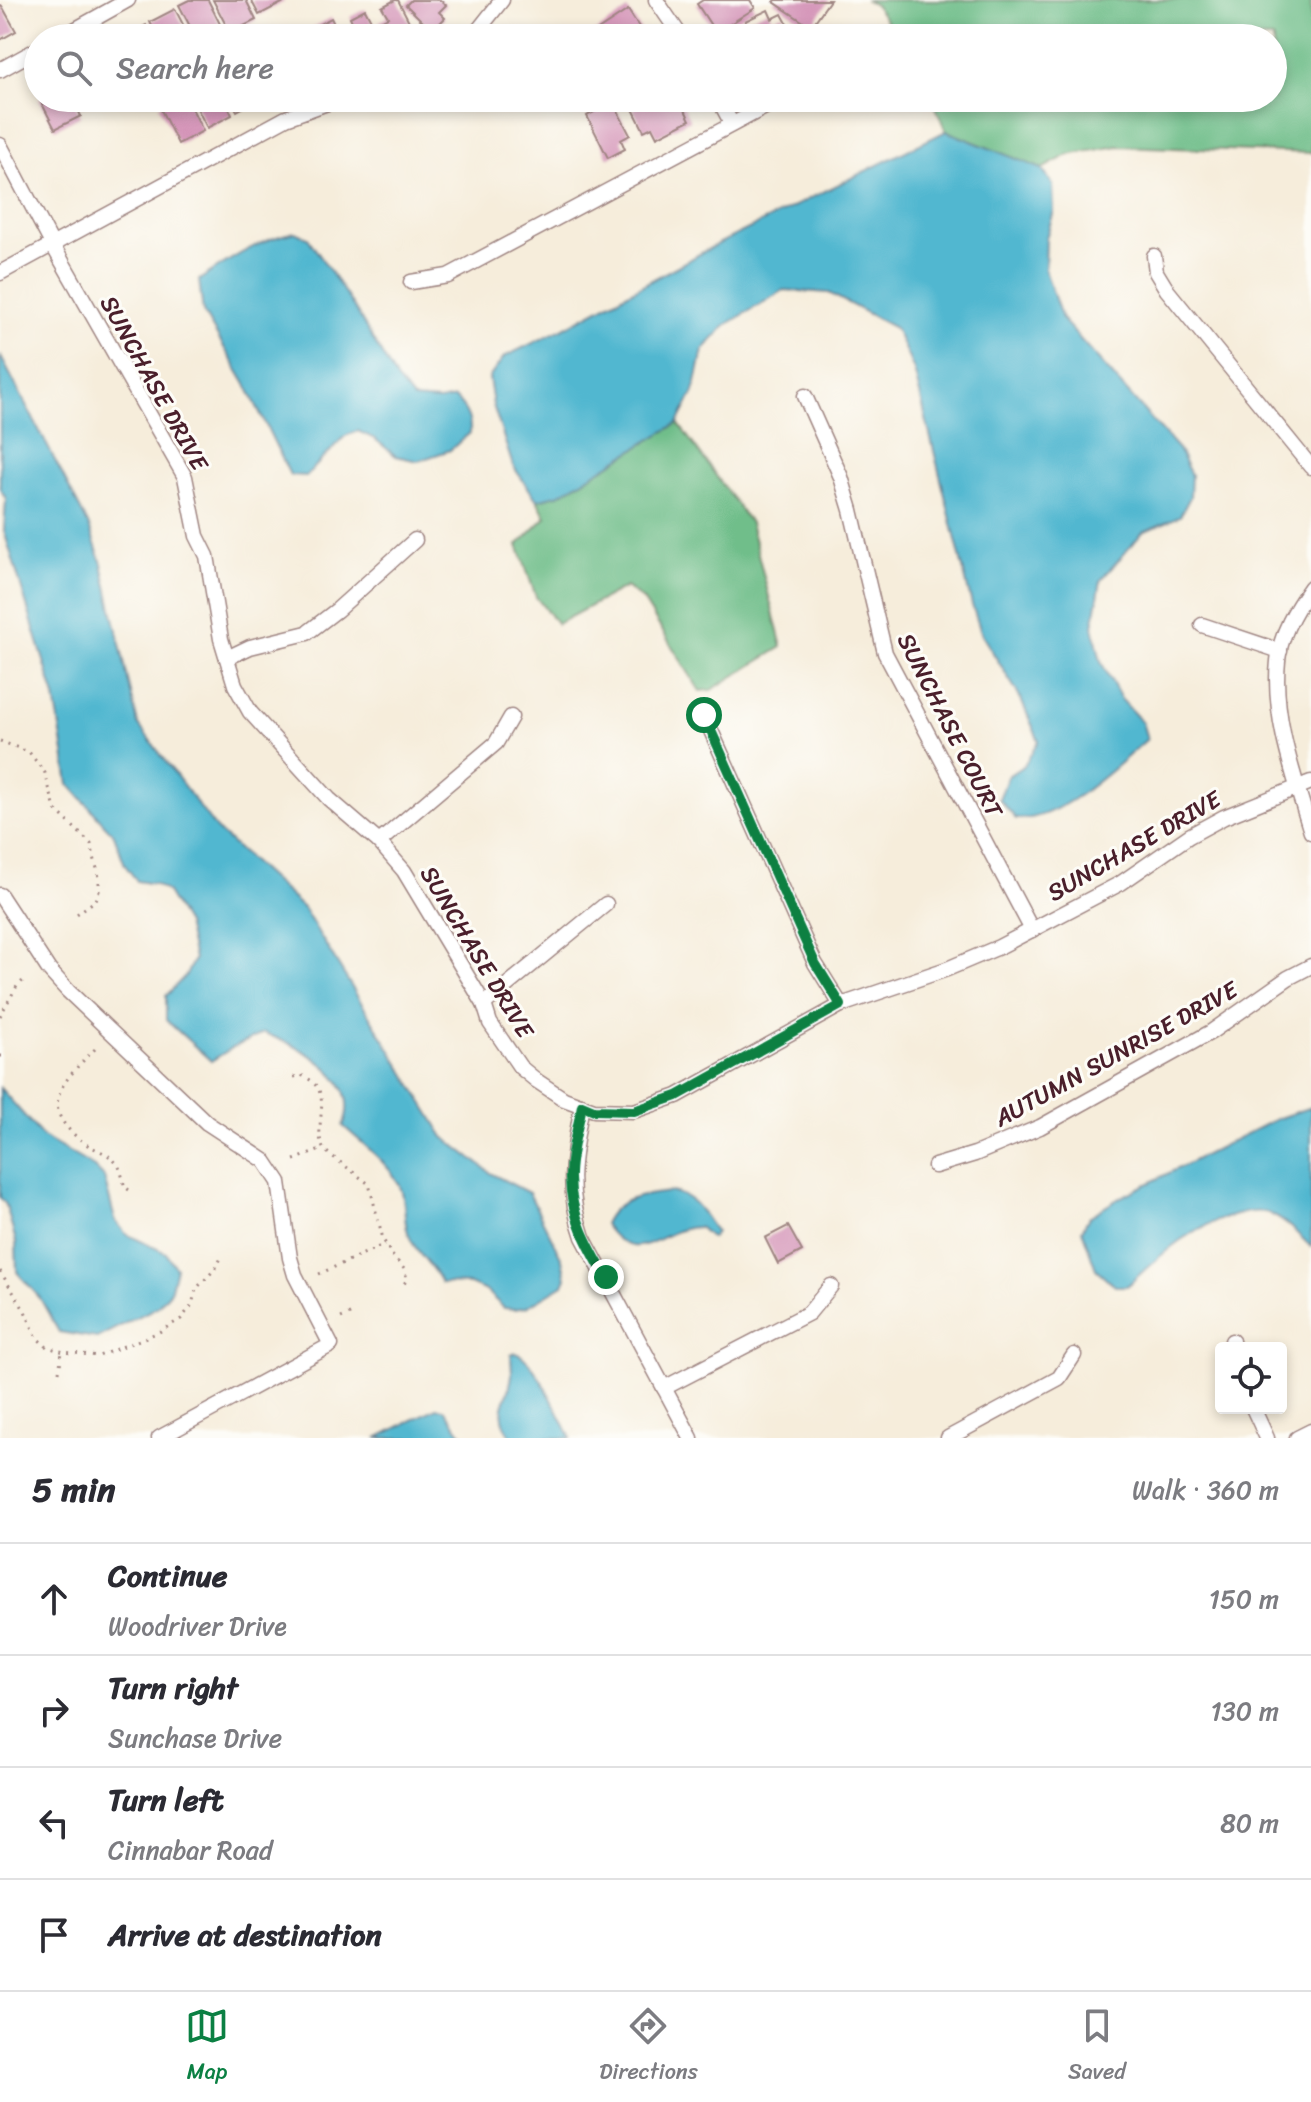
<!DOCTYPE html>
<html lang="en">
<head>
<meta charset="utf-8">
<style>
	:root { --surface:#fff; --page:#f2f2f3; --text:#2b2b33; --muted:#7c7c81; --line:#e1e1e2; --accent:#0b8043 }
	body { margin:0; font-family:Sriracha,sans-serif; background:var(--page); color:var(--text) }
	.controls { position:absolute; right:24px; bottom:24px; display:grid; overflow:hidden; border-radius:8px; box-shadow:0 4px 12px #0003 }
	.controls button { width:72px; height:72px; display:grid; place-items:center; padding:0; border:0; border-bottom:2px solid var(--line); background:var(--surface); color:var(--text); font:40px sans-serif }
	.stop { position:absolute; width:24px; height:24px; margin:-18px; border:6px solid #0b8043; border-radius:50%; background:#fff }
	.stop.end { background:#0b8043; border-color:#fff; box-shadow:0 2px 8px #0008 }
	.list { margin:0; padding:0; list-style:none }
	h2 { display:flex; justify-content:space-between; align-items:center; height:104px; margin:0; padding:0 32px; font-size:34px }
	h2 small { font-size:26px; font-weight:400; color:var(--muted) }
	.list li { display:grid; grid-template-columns:52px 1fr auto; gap:24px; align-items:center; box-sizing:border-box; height:112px; padding:0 32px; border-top:2px solid var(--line) }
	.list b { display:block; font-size:30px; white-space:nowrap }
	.list p { margin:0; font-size:26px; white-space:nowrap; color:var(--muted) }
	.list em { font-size:26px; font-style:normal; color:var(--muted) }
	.icon { flex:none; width:44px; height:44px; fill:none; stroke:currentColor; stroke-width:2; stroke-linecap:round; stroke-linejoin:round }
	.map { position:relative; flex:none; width:1311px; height:1438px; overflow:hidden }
	.search { position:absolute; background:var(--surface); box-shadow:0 4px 12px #0003; left:24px; right:24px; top:24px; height:88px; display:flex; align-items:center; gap:20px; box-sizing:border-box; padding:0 28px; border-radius:44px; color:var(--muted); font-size:30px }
	.sheet { height:552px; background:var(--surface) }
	nav { display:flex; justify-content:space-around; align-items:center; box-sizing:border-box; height:112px; border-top:2px solid var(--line); background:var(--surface); font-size:22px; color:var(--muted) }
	nav a { display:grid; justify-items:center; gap:4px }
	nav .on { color:var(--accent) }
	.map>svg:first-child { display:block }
</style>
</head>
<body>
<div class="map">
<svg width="1311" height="1438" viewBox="0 0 1311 1438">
	<rect width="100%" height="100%" fill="#fdfcf7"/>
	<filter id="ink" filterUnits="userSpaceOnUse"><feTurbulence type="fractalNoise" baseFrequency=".0125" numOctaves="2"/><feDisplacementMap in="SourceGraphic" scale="16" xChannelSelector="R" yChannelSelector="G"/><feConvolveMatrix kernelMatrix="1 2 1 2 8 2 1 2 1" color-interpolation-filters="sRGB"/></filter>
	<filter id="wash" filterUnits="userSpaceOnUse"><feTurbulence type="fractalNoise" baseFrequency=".006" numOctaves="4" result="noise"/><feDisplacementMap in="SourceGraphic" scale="32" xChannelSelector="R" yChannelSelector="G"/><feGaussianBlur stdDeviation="1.8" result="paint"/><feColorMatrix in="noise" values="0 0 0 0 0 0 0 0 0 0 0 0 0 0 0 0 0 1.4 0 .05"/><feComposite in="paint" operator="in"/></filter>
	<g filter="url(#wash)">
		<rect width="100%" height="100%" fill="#f6eddb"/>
		<g fill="#6fbe8a" stroke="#5c6e5a" stroke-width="2">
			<path d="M865,0H1311V153L1118,146L1068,155L1042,169L946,131L932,98H1273V38H898L875,5Z"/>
			<path d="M678,423L750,523L782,647L711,690L700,691L643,600L626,587L557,624L536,597L518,545L546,517L537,500L560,494Z"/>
		</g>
		<g fill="#51b7d0" stroke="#4e6b7e" stroke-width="2">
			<path d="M946,131L1042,169L1053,185L1054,211L1046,238L1045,270L1062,319L1178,449L1191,475L1190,497L1180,516L1143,532L1101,580L1093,626L1101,662L1121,699L1142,722L1147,739C1116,767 1059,822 1016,819L999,799L1008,776L1024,765L1039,741L1019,695L982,635L972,605L914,370L895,328L829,293L784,290L726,325L703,350L694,392L678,423L560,494L537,500L513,466L493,405L489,378L504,357L562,329L718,244Z"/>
			<path d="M295,232L308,238L350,301L397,380L413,399L439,401L455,398C465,409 471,417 470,433L450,450L418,461L396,456L375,439L358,431L345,436L306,476L290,475L247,386L203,312L199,280C229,260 260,239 295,232Z"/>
			<path d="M0,355L88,524L102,564L138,724L216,829L303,908L444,1137L492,1174L529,1193L562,1259L566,1278L563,1285L545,1296L526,1307L515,1309L504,1308L486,1291L470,1284L441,1283C434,1267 421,1257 412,1242C403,1227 406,1208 402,1192C396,1169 361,1142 343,1126C364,1078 301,1046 263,1033L232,1048L211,1061L166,1020V996L186,975L194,959L186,924L166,891L154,884L137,881L125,865L114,835L69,784L55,697L4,531L6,499L0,488Z"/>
			<path d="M0,1088L43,1137L94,1167L104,1177L115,1220L126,1234L166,1253L176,1268L170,1292L157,1307L97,1338L59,1332L40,1298L17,1272L16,1242L6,1205L0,1197Z"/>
			<path d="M1311,1107V1247C1299,1235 1287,1222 1272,1215C1262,1209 1247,1212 1236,1215C1189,1226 1162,1254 1127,1286H1115L1096,1269L1082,1230L1089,1217L1121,1197L1276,1119Z"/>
			<path d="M671,1192C698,1197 700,1212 716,1232L711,1238L699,1227C660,1226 637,1273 604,1224C616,1197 644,1195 671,1192Z"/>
			<path d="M516,1353C535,1358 561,1419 571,1438H511C493,1404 508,1406 512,1375C512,1369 511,1362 511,1355Z"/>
			<path d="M436,1408L444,1409L465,1438H377Z"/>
		</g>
		<g id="blocks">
			<g fill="#d391b6">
				<path d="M189,0H208L223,30L207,38H196L179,5Z"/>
				<path d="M213,0H246L256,20L230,33Z"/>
				<path d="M251,0H283L284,2L259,15Z"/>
				<path d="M395,0H398L415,33L405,38H387L379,22L388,17L382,7Z"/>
				<path d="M411,0H440L446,5L439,12L445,18L432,31L406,5Z"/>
				<path d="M703,0H750L755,8L716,33L697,4Z"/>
				<path d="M776,0H830L811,27L774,2Z"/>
				<path d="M2,6L16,31L0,40V7Z"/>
				<path d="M175,9L190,38H158L150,22Z"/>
				<path d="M365,9L380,38H350L347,32L355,28L350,17Z"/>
				<path d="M628,10L646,38H586Z"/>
				<path d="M768,10L772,19L782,14L795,38H754L745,21Z"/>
				<path d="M331,18L341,38H312L308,30Z"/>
				<path d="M146,25L152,38H121Z"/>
				<path d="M39,98H72L81,116L55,129Z"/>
				<path d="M77,98H99L81,107Z"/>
				<path d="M175,98H187L203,131L178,144L159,106Z"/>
				<path d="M192,98H224L232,115L207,128Z"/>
				<path d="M230,98H261L237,111Z"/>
				<path d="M608,98H611L630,135L621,140L625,149L608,158L587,116L596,111L593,106Z"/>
				<path d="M654,98H679L690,120L657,137L652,127L644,131L633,109Z"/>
				<path d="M788,1226L802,1251L778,1264L765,1238Z"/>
			</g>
		</g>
	</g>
	<g filter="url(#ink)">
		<use href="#blocks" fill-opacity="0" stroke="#a08683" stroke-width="2"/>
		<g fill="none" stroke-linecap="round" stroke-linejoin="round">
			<g stroke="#a08683" stroke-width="17">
				<g id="street">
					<path d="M656,0L682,38"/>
					<path d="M60,38L128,0"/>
					<path d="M472,38L502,0"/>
					<path d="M0,70L38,49"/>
					<path d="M718,98L732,124"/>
					<path d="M0,145L52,244L185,477L197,536L207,556L221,639L235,685L250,712L329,799L379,842L404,871L484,1004L490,1023L520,1067L537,1081L564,1099L594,1110L634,1111L677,1096L841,1005L947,969L999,947L1121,883L1189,836L1224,817L1311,782"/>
					<path d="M1154,256L1156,272L1167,290L1311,467"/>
					<path d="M0,273L286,118L341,98"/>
					<path d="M411,282L448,276L782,98"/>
					<path d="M805,396L841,477L851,510L885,653L1032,930"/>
					<path d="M1311,587C1296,608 1280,634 1278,661C1272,717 1295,779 1311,832"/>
					<path d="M1202,625L1280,651"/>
					<path d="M227,658L250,647L307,633L337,610L415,540"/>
					<path d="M704,715L815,963L841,1005"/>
					<path d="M379,842L496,743L511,717"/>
					<path d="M0,895L49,970L68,991L207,1123L265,1161L279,1182L290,1258L295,1275L331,1345L159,1438"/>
					<path d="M484,1004L606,904"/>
					<path d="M582,1105C573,1157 565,1186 583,1237L691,1438"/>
					<path d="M935,1166L975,1154L1040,1127L1211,1032L1288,978L1311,966"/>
					<path d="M1232,1341L1233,1348"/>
					<path d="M664,1388L809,1313L831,1286"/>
					<path d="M1253,1408L1267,1438"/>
					<path d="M948,1438L1059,1378L1074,1355"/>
					<path d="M1297,1438L1311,1431"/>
				</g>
			</g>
			<g stroke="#a08683" stroke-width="3" stroke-dasharray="2 6" stroke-linecap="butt">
				<path d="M0,741L29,752L45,773L55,809L91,844L99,877V891L96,900L74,916"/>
				<path d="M0,1016L17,986L25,979"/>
				<path d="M95,1049C61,1083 35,1108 86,1144C97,1151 108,1152 117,1164C122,1170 122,1179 125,1187L129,1190"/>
				<path d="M0,1056H5"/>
				<path d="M294,1077L301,1075C339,1091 310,1125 324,1150L369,1184L383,1239L391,1254L405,1270L407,1280L402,1286"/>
				<path d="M294,1160L323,1149"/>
				<path d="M0,1271L25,1311L37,1338L47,1347L64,1352L99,1356L159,1332L181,1319L192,1305L196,1289L216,1268L222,1256"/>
				<path d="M319,1274L385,1244"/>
				<path d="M341,1318L352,1313"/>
				<path d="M59,1372L62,1352"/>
			</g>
			<use href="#street" stroke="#fff" stroke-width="14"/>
		</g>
	</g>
	<g fill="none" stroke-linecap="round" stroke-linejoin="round" filter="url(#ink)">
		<path stroke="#0b8043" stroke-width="10" d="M606,1277C588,1246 571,1216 570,1179C569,1156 578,1129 582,1105L594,1110L634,1111L677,1096L841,1005L815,963L704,715"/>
	</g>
	<g text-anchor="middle" stroke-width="6" stroke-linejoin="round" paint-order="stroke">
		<g font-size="24" fill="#4a1f2b" stroke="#fdfcf7">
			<text transform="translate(154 383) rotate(61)" y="8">SUNCHASE DRIVE</text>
			<text transform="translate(950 725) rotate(63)" y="8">SUNCHASE COURT</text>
			<text transform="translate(1134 846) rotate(-30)" y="8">SUNCHASE DRIVE</text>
			<text transform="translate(477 952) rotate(59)" y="8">SUNCHASE DRIVE</text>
			<text transform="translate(1116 1054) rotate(-29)" y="8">AUTUMN SUNRISE DRIVE</text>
		</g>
	</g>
</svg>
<div class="controls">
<button><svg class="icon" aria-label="locate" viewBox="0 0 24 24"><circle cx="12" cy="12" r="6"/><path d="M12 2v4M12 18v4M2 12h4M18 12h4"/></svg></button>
</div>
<div class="stop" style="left:704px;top:715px"></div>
<div class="stop end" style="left:606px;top:1277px"></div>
<div class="search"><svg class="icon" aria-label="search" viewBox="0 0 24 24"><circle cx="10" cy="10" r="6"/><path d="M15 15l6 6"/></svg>Search here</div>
</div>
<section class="sheet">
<h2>5 min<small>Walk · 360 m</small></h2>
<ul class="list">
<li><svg class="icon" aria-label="ahead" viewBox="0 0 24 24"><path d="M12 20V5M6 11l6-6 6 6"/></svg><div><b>Continue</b><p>Woodriver Drive</p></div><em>150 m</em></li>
<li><svg class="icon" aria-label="right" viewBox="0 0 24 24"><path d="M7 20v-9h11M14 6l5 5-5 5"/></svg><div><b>Turn right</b><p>Sunchase Drive</p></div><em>130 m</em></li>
<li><svg class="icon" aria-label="left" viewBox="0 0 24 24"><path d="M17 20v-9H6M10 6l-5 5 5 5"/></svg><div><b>Turn left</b><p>Cinnabar Road</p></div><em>80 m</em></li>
<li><svg class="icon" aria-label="arrive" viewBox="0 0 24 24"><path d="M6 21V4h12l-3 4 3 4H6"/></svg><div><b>Arrive at destination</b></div></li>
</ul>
</section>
<nav>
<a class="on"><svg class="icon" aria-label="map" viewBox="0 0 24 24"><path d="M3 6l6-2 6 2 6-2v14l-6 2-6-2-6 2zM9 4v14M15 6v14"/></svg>Map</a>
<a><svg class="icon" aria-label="directions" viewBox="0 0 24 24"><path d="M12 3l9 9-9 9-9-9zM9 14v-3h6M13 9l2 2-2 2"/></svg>Directions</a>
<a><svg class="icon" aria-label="saved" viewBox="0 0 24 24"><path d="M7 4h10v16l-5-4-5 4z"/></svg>Saved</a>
</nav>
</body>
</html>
